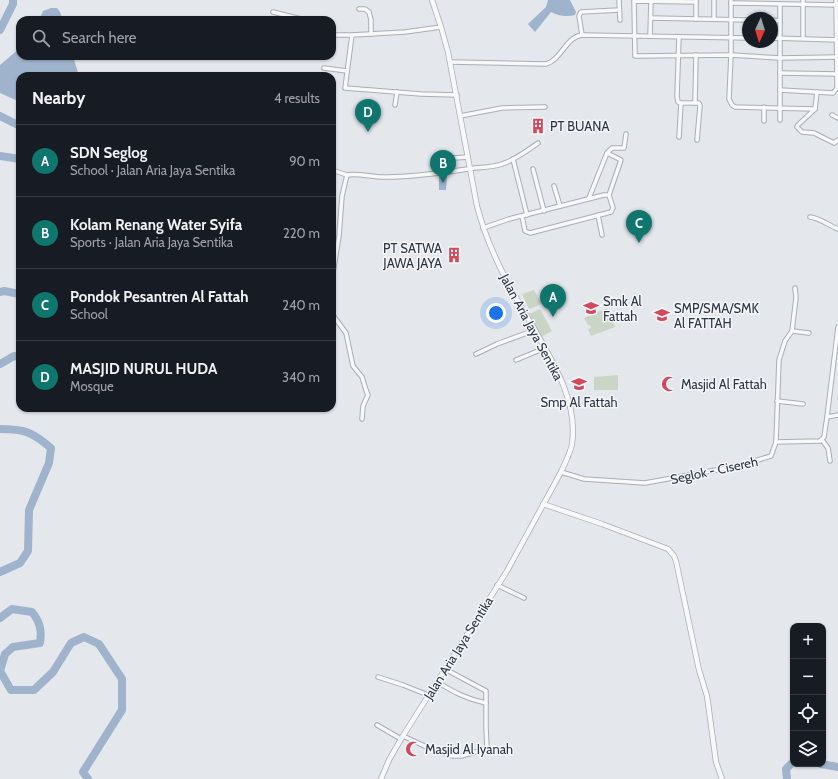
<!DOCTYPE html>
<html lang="en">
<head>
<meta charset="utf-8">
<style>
	:root { --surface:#171b24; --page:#20242c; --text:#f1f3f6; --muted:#9ea1a6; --line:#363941; --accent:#0f766e }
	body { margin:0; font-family:Cabin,sans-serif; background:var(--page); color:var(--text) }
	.controls { position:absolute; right:12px; bottom:12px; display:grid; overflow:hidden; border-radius:8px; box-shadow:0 1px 3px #0004 }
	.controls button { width:36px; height:36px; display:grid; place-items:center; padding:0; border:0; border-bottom:1px solid var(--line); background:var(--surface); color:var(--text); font:20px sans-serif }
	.compass { position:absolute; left:742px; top:12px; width:36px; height:36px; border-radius:50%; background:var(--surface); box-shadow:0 1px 3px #0004; rotate:184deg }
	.you { position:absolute; left:496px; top:313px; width:14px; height:14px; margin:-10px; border:3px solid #fff; border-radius:50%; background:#1a73e8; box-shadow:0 0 0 6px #1a73e833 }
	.badge { display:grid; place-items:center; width:26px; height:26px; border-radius:50%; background:var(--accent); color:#fff; font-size:13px; font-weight:700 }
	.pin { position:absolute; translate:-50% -33px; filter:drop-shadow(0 1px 2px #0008) }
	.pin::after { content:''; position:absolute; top:21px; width:14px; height:12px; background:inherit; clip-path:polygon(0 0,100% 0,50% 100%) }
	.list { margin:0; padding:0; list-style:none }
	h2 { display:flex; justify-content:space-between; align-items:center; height:52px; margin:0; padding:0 16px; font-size:17px }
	h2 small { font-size:13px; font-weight:400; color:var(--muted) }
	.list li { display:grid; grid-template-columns:26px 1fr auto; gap:12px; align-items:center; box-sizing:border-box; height:72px; padding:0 16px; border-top:1px solid var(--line) }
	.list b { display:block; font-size:15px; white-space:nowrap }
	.list p { margin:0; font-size:13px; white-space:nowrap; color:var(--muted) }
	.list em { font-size:13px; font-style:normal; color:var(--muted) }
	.icon { flex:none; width:22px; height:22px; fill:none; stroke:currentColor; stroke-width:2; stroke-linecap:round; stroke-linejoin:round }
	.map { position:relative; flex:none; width:838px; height:779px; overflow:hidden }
	.search { position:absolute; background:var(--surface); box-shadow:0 1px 3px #0004; left:16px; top:16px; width:320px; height:44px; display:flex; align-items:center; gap:10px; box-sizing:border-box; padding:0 14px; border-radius:12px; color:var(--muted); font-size:15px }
	.panel { position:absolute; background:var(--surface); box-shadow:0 1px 3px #0004; left:16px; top:72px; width:320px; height:340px; border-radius:12px }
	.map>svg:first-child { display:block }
</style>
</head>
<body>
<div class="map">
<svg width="838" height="779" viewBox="0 0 838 779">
	<rect width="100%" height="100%" fill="#e4e7ec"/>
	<g fill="#c9d6c5">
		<path d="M534,290L542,304L529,309L522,294Z"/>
		<path d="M607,308L611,317H609L610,320H612L615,327L591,336L588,329L591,328L590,325H588L584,318Z"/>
		<path d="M540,309L552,331L541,337L529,314Z"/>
		<path d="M618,375V390H594V377Z"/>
	</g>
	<g fill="#9fb4cc">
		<path d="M548,0H570L576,12L575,15C567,17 558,16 551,12L535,32L528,24L546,7Z"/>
		<path d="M51,8H57L60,12L63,20H39L43,11Z"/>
		<path d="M20,48V56H73L79,76H20V102L0,93V65Z"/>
		<path d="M439,175L447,176L446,190H439Z"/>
	</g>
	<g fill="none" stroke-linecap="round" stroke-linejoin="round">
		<g stroke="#9fb4cc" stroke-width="8">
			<path d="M0,30L13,4V0"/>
			<path d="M0,116L20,126"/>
			<path d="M0,156L20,159"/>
			<path d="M0,292L4,291L20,294"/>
			<path d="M0,364L14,356L20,357"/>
			<path d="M0,429C25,429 32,432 51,448L49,463L29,510L28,551L20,563L0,572"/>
			<path d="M0,618L12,609L32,612C40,622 42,630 40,643L13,647L5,654L0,671L11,690H34L53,672L71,643L84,637L99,644L122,679V710L83,772L88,779"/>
			<path d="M821,764L838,767"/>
			<path d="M787,779L786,769L793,762"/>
		</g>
		<g stroke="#a9aeb7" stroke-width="5.5">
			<g id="minor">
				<path d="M619,0L620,20"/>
				<path d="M696,0V19"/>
				<path d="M714,0V19"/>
				<path d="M731,0V55L729,99L732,105L735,107L815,109"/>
				<path d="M803,0V38"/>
				<path d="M696,2L634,1L635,56L731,55L780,58V21L772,20"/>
				<path d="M731,3L837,5"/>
				<path d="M780,4V21"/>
				<path d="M359,9H365L369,12L371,20V34"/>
				<path d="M273,12L305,20"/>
				<path d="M651,18L748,20"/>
				<path d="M441,27L405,32L352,35L345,88L421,94L457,95"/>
				<path d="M332,35H352"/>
				<path d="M582,35L579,16L581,12L619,10"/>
				<path d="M650,36L651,0"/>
				<path d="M679,37L677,96L678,102L681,103"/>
				<path d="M772,38L838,40"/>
				<path d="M450,62L546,64C561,60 566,37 582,35L748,38"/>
				<path d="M324,68L347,71"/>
				<path d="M780,73L838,74"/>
				<path d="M780,90L833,93L837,88L836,0"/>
				<path d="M817,92L815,109L798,125L797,127L802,132L814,133L834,143L838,140"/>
				<path d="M695,103H699L700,106L697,140"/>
				<path d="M395,105L397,92"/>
				<path d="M764,107V121"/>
				<path d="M832,115L838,118"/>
				<path d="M460,116L502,108L545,107"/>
				<path d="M780,120V58L838,57"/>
				<path d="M679,137L681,103H695L696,55"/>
				<path d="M607,153L612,148H624L626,134"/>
				<path d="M441,159L468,157"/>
				<path d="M513,159L527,215"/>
				<path d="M533,169L544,211"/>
				<path d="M332,170L347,175"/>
				<path d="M554,186L560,206"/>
				<path d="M589,198L607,153L621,160L609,195"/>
				<path d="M598,215L602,235"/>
				<path d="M810,217C820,218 828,225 838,229"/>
				<path d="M483,228L509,219L604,195H609L613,208L611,212L530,233L525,231L522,216"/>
				<path d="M332,279L339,236L342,196L347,175C360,173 374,178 387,177C414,177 441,173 468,169C480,167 491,168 502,164C515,160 527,151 538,143"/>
				<path d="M332,314L346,333L353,366L362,377L366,390L368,395L363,406L362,419"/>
				<path d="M792,331L809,333"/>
				<path d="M476,354L497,344L535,330"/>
				<path d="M516,360L545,348"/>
				<path d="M777,401L803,404"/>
				<path d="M827,417L838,327"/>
				<path d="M822,440L828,448L830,461"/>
				<path d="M776,442L779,360L785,341L792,331L796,298L795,288"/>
				<path d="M561,472L584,479L645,483L738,466L771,456L776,442L820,441L824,437L827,417L838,415"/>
				<path d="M497,585L524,598"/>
				<path d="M378,677L403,685L428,695"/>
				<path d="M437,682C454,692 466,699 486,703"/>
				<path d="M377,725L401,739"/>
				<path d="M403,736L431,749L452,756H461L483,750L487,748L486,727V691L445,669"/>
			</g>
		</g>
		<g stroke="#a9aeb7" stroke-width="6">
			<g id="tertiary">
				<path d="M543,504L602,524L668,549L674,556L676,561L699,670L707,696L716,762L722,779"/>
				<path d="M381,779L389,760L401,739L507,571L561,472C565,463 570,454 572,444C578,404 555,365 536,332C523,310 509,287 498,263C489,244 482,225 477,206L448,52L441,27L432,0"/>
			</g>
		</g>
		<use href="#minor" stroke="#f7f8fa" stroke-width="3.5"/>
		<use href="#tertiary" stroke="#f7f8fa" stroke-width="4.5"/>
	</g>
	<defs>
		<g id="building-bare" transform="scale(1.2)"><path d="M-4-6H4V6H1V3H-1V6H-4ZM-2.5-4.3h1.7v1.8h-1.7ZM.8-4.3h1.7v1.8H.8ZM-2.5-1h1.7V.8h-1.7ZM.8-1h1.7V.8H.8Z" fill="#d1495b" stroke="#f4f6f9" stroke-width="2.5" paint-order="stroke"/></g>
		<g id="school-bare" transform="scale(1.2)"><path d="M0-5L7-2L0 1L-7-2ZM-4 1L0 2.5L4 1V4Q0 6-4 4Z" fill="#d1495b" stroke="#f4f6f9" stroke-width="2.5" paint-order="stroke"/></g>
		<g id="mosque-bare" transform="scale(1.2)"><path d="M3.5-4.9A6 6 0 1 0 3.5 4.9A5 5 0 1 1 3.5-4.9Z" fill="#d1495b" stroke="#f4f6f9" stroke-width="2.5" paint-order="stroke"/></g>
	</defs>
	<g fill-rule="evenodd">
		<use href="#building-bare" x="538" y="126"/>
		<use href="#building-bare" x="454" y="255"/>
		<use href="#school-bare" x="591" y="308"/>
		<use href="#school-bare" x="662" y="315"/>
		<use href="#school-bare" x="579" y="384"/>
		<use href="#mosque-bare" x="669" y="384"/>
		<use href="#mosque-bare" x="413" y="749"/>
	</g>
	<g text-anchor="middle" stroke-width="3" stroke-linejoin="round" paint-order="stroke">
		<g font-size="13" fill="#2b3445" stroke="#f4f6f9" text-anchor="start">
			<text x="550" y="131">PT BUANA</text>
			<text x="442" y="253" text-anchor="end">PT SATWA<tspan x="442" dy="15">JAWA JAYA</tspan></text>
			<text x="603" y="306">Smk Al<tspan x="603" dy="15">Fattah</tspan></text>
			<text x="674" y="313">SMP/SMA/SMK<tspan x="674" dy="15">Al FATTAH</tspan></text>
			<text x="681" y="389">Masjid Al Fattah</text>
			<text x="579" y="407" text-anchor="middle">Smp Al Fattah</text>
			<text x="425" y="754">Masjid Al Iyanah</text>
		</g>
		<g font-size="13" fill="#2b3445" stroke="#f4f6f9">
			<text transform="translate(532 327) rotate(62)" y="5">Jalan Aria Jaya Sentika</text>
			<text transform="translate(714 470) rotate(-12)" y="5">Seglok - Cisereh</text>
			<text transform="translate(458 648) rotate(-58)" y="5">Jalan Aria Jaya Sentika</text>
		</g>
	</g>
</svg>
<div class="controls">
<button>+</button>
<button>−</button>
<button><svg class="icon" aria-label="locate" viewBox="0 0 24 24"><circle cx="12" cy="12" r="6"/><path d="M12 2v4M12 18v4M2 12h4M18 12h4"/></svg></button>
<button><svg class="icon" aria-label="layers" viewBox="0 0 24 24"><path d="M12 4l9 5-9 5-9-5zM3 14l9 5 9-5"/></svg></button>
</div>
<svg class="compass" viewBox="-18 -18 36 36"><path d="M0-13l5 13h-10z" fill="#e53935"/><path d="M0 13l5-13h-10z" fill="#9ea1a6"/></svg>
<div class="you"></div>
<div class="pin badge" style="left:553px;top:317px">A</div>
<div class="pin badge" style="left:443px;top:183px">B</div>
<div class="pin badge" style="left:639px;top:243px">C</div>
<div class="pin badge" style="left:368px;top:132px">D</div>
<div class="search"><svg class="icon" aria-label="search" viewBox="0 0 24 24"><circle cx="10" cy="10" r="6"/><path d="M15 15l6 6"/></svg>Search here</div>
<section class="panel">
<h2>Nearby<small>4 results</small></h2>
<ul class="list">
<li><span class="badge">A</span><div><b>SDN Seglog</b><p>School · Jalan Aria Jaya Sentika</p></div><em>90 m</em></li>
<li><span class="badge">B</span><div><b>Kolam Renang Water Syifa</b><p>Sports · Jalan Aria Jaya Sentika</p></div><em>220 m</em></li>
<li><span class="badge">C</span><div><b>Pondok Pesantren Al Fattah</b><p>School</p></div><em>240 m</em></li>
<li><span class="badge">D</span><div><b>MASJID NURUL HUDA</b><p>Mosque</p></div><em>340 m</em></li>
</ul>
</section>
</div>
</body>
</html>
